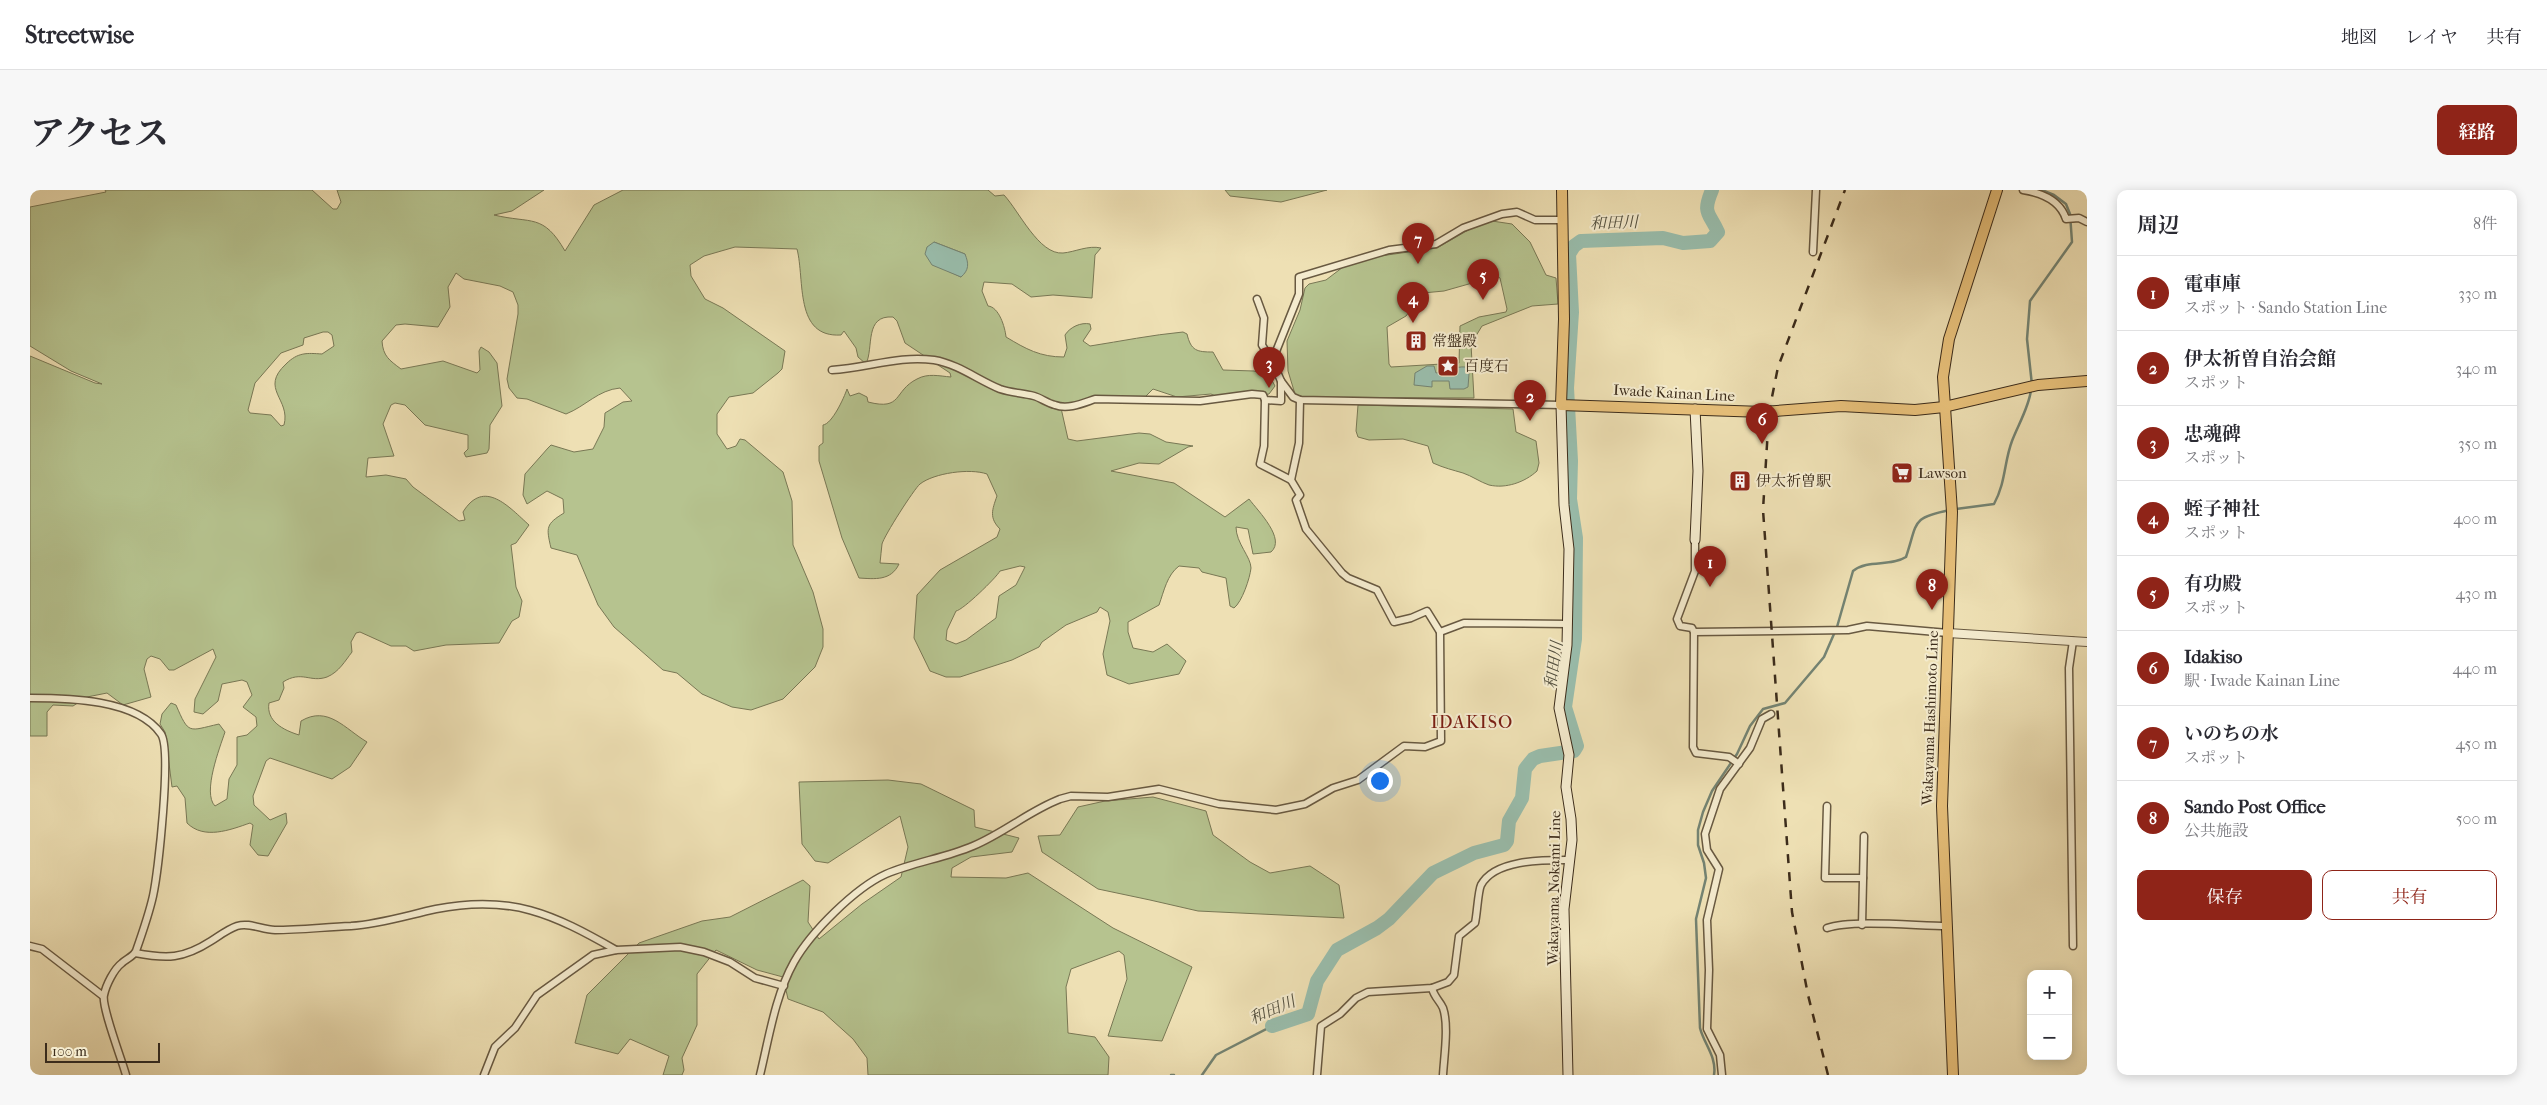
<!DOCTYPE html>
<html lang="ja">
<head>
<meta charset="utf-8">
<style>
	:root { --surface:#fff; --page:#f7f7f7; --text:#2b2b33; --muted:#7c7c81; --line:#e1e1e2; --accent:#8f2418 }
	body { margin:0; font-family:"IM FELL French Canon","Noto Serif JP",serif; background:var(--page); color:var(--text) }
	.controls { position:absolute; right:15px; bottom:15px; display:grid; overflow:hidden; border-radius:10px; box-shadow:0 2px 12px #0003 }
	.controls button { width:45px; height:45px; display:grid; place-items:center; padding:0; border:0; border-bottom:1px solid var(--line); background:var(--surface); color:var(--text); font:25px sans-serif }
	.scale { position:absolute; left:15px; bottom:12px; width:115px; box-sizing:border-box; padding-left:5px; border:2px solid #3c2c1b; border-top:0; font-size:14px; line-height:18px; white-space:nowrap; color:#3c2c1b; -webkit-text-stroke:4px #f4ebce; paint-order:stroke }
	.you { position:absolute; left:1349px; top:590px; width:18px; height:18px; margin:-12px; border:4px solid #fff; border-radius:50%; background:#1a73e8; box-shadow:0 0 0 8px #1a73e833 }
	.badge { display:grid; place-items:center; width:32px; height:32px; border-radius:50%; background:var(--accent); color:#fff; font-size:16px; font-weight:700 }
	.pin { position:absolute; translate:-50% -41px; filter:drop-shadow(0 1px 2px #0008) }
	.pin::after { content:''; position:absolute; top:26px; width:18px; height:15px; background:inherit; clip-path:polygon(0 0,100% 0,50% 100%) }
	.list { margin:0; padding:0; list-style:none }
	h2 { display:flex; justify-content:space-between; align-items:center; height:65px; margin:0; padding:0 20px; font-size:21px }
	h2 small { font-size:16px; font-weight:400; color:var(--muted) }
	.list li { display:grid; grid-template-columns:32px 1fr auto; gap:15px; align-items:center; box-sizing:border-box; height:75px; padding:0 20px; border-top:1px solid var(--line) }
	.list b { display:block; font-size:19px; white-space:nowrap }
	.list p { margin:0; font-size:16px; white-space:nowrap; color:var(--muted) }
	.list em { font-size:16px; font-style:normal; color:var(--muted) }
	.actions { display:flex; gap:10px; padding:15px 20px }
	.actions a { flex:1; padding:11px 0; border:1px solid var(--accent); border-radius:10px; text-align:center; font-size:18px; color:var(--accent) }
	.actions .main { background:var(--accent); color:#fff }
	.map { position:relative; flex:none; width:2057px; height:885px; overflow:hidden; border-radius:10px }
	header { display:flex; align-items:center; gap:30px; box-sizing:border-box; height:70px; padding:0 25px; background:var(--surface); border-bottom:1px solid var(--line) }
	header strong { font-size:24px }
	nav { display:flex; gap:28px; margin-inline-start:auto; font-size:18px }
	.intro { display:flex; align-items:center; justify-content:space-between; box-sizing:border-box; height:120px; padding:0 30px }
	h1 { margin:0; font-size:35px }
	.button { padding:12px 22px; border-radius:10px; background:var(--accent); color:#fff; font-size:18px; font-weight:700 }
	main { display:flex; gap:30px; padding:0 30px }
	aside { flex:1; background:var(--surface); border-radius:10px; box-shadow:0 2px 12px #0003 }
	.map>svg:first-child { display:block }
</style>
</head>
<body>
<header>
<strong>Streetwise</strong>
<nav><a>地図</a><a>レイヤ</a><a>共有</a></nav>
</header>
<div class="intro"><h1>アクセス</h1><a class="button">経路</a></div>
<main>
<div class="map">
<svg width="2057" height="885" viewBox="0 0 2057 885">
	<rect width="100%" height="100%" fill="#eee0b4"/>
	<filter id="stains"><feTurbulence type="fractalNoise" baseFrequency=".004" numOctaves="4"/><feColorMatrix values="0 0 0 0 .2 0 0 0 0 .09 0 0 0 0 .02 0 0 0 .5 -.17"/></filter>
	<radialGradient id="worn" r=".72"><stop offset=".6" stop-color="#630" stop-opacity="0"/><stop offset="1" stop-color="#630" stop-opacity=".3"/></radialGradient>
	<g fill="#b6c38f" stroke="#797855" fill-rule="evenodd">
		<path d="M75,0H282L303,19H307L311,12L307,0H514L482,21L464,25C502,34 513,23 535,61L564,15L593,0H958L965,6L974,5C989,21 1009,65 1033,63C1045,62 1058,55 1071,58L1065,65L1062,108L1023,105L1001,107L982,94L954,92L952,101L958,116C969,117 975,137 976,147C996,159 1010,167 1034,167L1037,158L1035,145C1040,137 1051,132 1060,134L1061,139L1053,151L1060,156C1092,151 1121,145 1153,142L1157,144C1161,161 1167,162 1183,162L1193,180L1224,181L1239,185L1245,196L1239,204L1196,211L1181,204L1147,207L1123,199L1115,207L1051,213L1031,218L1038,249L1047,251L1109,243L1120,244L1136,252L1163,256L1158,257L1129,274L1109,273L1081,281L1144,293L1195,327L1219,309C1229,322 1256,349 1241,362L1223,364L1218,339L1206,337C1206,353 1221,367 1221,378C1220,388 1212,412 1204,418L1200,416L1196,388L1172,382L1169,378L1149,376C1137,385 1134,401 1129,415L1098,432V442L1103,458L1123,462L1137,454L1156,471L1149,484L1099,494L1077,485L1073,464L1080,431L1078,422L1070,417L1067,422L1036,435L1012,452L1009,457L982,470L930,487H916L900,481L884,448L887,405L910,380L967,347L970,339C959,328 962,320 967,306L957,284C940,278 904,283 890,294C884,299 854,346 852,354C851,360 851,367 850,373L869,374C861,391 845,389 829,388L812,348L789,271V256L793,253V235C802,234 814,208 817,199L820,206L829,203L837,207L838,212C873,221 863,201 887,189C898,183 909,186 921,187L920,183L875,153L867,131L863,127C834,125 844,157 836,174L828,167L826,158L814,141L811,145C764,148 775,90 767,59L705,57L674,66L660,75L661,86L675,109L693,118L755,161L752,179L748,183L723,203L699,207L687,224V244L697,259L706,256L710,249L715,250L753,282L762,311L763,355L783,402L793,439V457L785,477L753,509L721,520L702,517L672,504L647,483L633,480L584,437L568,415L547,365L521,358C516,337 516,334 534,323L533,309L517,301L497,314L493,305L495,284L518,258L521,255L544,262L563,259L574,237L575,223L593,212L602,211L590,198C568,200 556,216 536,224L497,209L487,208L479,198L477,189L488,124V115L483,102L470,96L434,89L426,83L418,97L420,117L408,137L375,134L366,135L352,151C353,166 359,170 371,179L413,171L447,183L450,180L449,161L451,157L459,162L467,173L472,216L460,235L459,259L457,263L436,267L434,263L438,259V245L395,235L375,215L365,213L361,215L353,234L364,266L338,268L336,287L356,285L376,289L383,297L429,331L435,330L433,322C454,288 479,317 499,335L486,353L481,355L486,397L492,411L489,427L482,431L469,453L416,455L384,461L376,456H361L330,442L326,443L321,452L322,462C315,471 309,482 297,487C280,493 272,480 253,492L254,498L249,510L239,513C236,531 253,540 269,545L271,531C298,515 315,539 337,552L320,577L302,589L240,568L236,571L223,606L224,615L240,630L256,623L257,633L238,666L228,665L220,655L223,635L220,633C200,640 174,650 157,633L155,608L147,596L142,597L135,542L130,534L132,524L141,513L146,515C159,545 158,541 189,534L195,542C190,557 172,603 185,616L197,609L199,589L207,575V547L217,545L227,536L226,527L213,517L222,505L217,492L212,490L192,494L188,511L173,524L164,522L165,509L186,467L183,459L144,480H139L130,469L121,466L117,469L114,479L121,507L93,515L77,503L57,507L43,516L23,515L17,522V546H0V166L65,193L72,194L41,181L0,156V17L71,3L76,2ZM904,52L935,64L931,87L918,81ZM293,142H298L302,145L304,156L292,164C277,163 268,162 256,174C229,199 261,209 254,235L251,236L241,225L220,223L218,220L225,193L251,163L273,155L274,148ZM990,376L995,377L986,395L969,406L966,428L936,450L926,454L916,450L917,440L926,421C933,420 966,388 970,381Z"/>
		<path d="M1195,0H1297L1251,12L1200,6Z"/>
		<path d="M1462,31L1482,34L1500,52L1516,85L1526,88L1528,114L1502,116L1452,136L1441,154L1444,208L1271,207L1265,204L1258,181L1257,151L1270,120L1275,98L1279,94L1296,90L1313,77L1350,66L1407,58L1440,39ZM1467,86L1470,88L1477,119L1476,122L1449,127L1430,136L1429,173L1361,177L1359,174L1357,137L1376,126L1393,103L1414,101Z"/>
		<path d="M1328,215L1483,219L1486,242L1506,251L1509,273L1507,281C1495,292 1476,299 1459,295C1450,292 1442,286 1433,283C1423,280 1414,278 1403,273L1398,256L1373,249L1339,250L1328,247L1326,241Z"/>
		<path d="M858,590L891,594L944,620L945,637L989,648L982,662L941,667L922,678L921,687L976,688L998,683L1083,738L1162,777L1132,851L1078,846L1097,789L1094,765L1089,761L1041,779L1036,797L1038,843L1065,847L1079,867L1078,885H838L837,868L823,849L793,822L758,809L753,787L727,780L686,760L667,784V835L652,868L654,880L652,885H633L639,866L600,849L588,864L545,853L557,805L609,753L672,731L700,727L773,690L780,696L778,732L789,749L832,714L871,687L878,657L870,626L798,673L785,671L772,654L769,592Z"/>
		<path d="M1123,607L1176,621L1183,645L1220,672L1240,683L1280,676L1309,695L1314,728L1168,721L1120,710L1068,699L1012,662L1008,646L1030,645L1048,617L1075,611Z"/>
	</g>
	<g fill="#99bdac" stroke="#748372">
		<path d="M904,52L935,64C939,74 939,80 931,87L902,75L895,64L897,57Z"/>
		<path d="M1397,176H1404L1406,183C1418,182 1424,176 1436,177L1439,184L1438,197L1434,199H1420L1419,191H1402V197L1384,195L1385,183Z"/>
	</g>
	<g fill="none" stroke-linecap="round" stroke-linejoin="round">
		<g stroke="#748372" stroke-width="2.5">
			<path d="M2002,195L1997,149L2000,111L2042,52L2040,24L2036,14L2024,5L2012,0"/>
			<path d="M1926,319L1964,314C1976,292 1974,272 1982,251C1988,235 1999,217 2001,200"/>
			<path d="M1141,885H1144"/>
			<path d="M1172,885L1186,865L1242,836"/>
			<path d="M1684,885C1687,867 1674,854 1670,838L1666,729L1676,688L1674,673L1668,655V640L1673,622L1682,601L1707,564L1720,536L1733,519L1755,513L1794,467L1807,437L1823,381C1838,369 1860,377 1876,367C1888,331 1881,328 1920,320"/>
		</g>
		<path stroke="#99bdac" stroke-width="14" d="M1242,836L1278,824L1287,791L1307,760L1347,738L1359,729L1403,683L1444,663L1474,655L1477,651L1479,631L1492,608L1495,579L1503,569L1510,566L1544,561L1547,556L1535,517L1545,449L1546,348L1540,309L1541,271L1537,198L1542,122L1539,64L1544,56L1551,51L1633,48L1653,53L1680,51L1688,42C1679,22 1672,24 1682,0"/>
		<g stroke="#685941" stroke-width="9">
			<g id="minor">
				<path d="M1993,0C2012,3 2030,10 2036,29L2049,28L2057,32"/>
				<path d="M1783,62L1786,0"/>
				<path d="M1227,109L1234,128L1232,155L1244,175"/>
				<path d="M802,180C837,178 869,165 904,170C928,174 948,190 970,199C982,203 992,203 1004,206C1011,208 1017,213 1025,215C1038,220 1053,213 1065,209L1170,211L1222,204L1233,205L1235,210L1251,211V191L1244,175L1245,164L1269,104V87L1359,60L1406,54L1433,38L1472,24L1487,22L1505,30H1532"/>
				<path d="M1251,191L1263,207L1270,210L1531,215"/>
				<path d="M1235,210L1234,256L1230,274L1261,290"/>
				<path d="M1665,350V381L1647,429L1650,436L1662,438L1664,442L1818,440L1837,436L1918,443"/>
				<path d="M1410,442L1434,433L1538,434"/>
				<path d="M1664,442L1663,557L1666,563L1699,567L1709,574"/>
				<path d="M0,508C38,508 107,509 131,544C142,560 128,683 123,706C119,724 112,744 106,761C104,766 96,769 92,773C84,779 76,795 74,805C71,816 92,870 96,885"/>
				<path d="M1797,616L1795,688H1833"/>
				<path d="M1832,735L1834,646"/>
				<path d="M1797,738C1823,729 1887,736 1917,736"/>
				<path d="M0,756L12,759L73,806"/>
				<path d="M2043,756L2039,478L2043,451"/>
				<path d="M105,763C137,769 153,769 181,751C189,746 198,739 207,736C220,732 232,740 245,740C270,740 295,737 321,736C350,734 378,725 406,719C481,704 523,724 586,760"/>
				<path d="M1402,798C1404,807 1410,811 1413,818C1419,835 1414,867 1413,885"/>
				<path d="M454,885L465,857L485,838L507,805L563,765L586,760L650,757L674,762L700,772L725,788L754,796"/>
				<path d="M730,885C739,848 745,806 764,772C781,742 825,698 856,684C884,672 915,668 943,656C974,643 999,621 1030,609L1041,606L1078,607L1129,599L1189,614L1246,620L1275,614L1303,598L1328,590L1374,556L1395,557L1411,551L1410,442L1397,421L1381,428L1364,432L1347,400L1318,388L1312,383L1276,339L1266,310L1270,305L1261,290L1269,253L1270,210"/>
				<path d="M1287,885L1291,836L1310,824L1326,808L1338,802L1402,798L1418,792L1424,785L1429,746L1445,733C1447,725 1448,701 1451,695C1465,669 1514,670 1539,670"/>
				<path d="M1692,885L1690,865L1677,839L1679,780L1677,730L1689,679L1677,660L1675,644L1690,599L1720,558L1732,529L1741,524"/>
			</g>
		</g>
		<g stroke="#685941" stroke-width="10">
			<path id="tertiary" d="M1918,443L2057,452"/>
		</g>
		<g stroke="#3c2c1b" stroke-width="11">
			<g id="secondary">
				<path d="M1531,215L1534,315L1539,359L1537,455L1529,518L1539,565L1536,597L1541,629L1542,650L1534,719L1538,885"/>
				<path d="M1665,219L1668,281L1665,350"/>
			</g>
		</g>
		<g stroke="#3c2c1b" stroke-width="12">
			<g id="primary">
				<path d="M1532,0L1534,129L1531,215L1733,222L1811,216L1885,220L1914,217L2008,195L2057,191"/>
				<path d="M1923,885L1912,616L1922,322L1913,187L1919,149L1967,0"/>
			</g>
		</g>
		<use href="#minor" stroke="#f4ebce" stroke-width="6"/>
		<use href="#tertiary" stroke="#f4ebce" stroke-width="8"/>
		<use href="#secondary" stroke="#f4ebce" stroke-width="9"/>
		<use href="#primary" stroke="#e7c07a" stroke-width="10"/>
		<path stroke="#3c2c1b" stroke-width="2.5" stroke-dasharray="9 9" stroke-linecap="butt" d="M1798,885L1778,805L1762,722L1733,320L1739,222L1748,177L1815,0"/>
	</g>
	<defs>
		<g id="building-square" transform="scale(1.125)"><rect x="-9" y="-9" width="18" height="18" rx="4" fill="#8f2418" stroke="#f4ebce"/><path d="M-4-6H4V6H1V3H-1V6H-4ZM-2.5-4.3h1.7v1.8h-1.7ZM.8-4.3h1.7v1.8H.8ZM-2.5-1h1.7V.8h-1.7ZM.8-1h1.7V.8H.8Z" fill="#fff"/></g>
		<g id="sight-square" transform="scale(1.125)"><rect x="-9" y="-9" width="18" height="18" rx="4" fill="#8f2418" stroke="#f4ebce"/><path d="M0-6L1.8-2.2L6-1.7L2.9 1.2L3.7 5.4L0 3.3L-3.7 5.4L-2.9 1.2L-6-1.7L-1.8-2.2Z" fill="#fff"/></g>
		<g id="supermarket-square" transform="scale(1.125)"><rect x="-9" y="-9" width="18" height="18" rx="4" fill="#8f2418" stroke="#f4ebce"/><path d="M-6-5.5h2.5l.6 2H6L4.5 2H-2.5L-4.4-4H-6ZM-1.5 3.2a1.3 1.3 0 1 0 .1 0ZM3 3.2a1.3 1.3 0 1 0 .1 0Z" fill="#fff"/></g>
	</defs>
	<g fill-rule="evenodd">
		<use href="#building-square" x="1386" y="151"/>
		<use href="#sight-square" x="1418" y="176"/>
		<use href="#supermarket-square" x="1872" y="283"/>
		<use href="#building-square" x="1710" y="291"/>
	</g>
	<g text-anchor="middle" stroke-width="4" stroke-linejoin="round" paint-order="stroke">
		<g font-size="15" fill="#3c2c1b" stroke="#f4ebce" text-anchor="start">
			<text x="1402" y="156">常盤殿</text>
			<text x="1434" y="181">百度石</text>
			<text x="1888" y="288">Lawson</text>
			<text x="1726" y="296">伊太祈曽駅</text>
		</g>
		<g font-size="15" fill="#3c2c1b" stroke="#f4ebce">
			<text transform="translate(1644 203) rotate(3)" y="5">Iwade Kainan Line</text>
			<text transform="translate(1900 528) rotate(-88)" y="5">Wakayama Hashimoto Line</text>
			<text transform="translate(1524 698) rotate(-89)" y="5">Wakayama Nokami Line</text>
		</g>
		<g font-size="16" font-style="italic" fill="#53503f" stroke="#f4ebce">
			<text transform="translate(1584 32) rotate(-2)" y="6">和田川</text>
			<text transform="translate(1523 475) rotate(-82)" y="6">和田川</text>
			<text transform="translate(1242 819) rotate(-23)" y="6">和田川</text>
		</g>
		<g font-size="18" letter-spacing="1" fill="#7a1f14" stroke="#f4ebce">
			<text x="1442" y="538">IDAKISO</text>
		</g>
	</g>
	<rect width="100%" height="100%" filter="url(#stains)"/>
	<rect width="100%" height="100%" fill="url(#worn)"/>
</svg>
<div class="controls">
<button>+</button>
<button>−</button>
</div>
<div class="scale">100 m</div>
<div class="you"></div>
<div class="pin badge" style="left:1680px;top:397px">1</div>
<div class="pin badge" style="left:1500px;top:231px">2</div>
<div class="pin badge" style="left:1239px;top:198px">3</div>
<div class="pin badge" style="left:1383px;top:133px">4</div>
<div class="pin badge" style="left:1453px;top:110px">5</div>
<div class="pin badge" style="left:1732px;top:254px">6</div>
<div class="pin badge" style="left:1388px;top:74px">7</div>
<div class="pin badge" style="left:1902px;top:420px">8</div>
</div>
<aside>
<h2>周辺<small>8件</small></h2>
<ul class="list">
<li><span class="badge">1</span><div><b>電車庫</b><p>スポット · Sando Station Line</p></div><em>330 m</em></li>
<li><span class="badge">2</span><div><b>伊太祈曽自治会館</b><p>スポット</p></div><em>340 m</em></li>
<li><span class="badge">3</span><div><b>忠魂碑</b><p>スポット</p></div><em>350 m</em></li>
<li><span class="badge">4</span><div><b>蛭子神社</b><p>スポット</p></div><em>400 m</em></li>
<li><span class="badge">5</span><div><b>有功殿</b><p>スポット</p></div><em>430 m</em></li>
<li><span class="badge">6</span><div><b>Idakiso</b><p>駅 · Iwade Kainan Line</p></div><em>440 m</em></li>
<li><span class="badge">7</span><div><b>いのちの水</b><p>スポット</p></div><em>450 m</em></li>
<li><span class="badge">8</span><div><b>Sando Post Office</b><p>公共施設</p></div><em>500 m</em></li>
</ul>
<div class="actions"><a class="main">保存</a><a>共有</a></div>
</aside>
</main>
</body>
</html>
